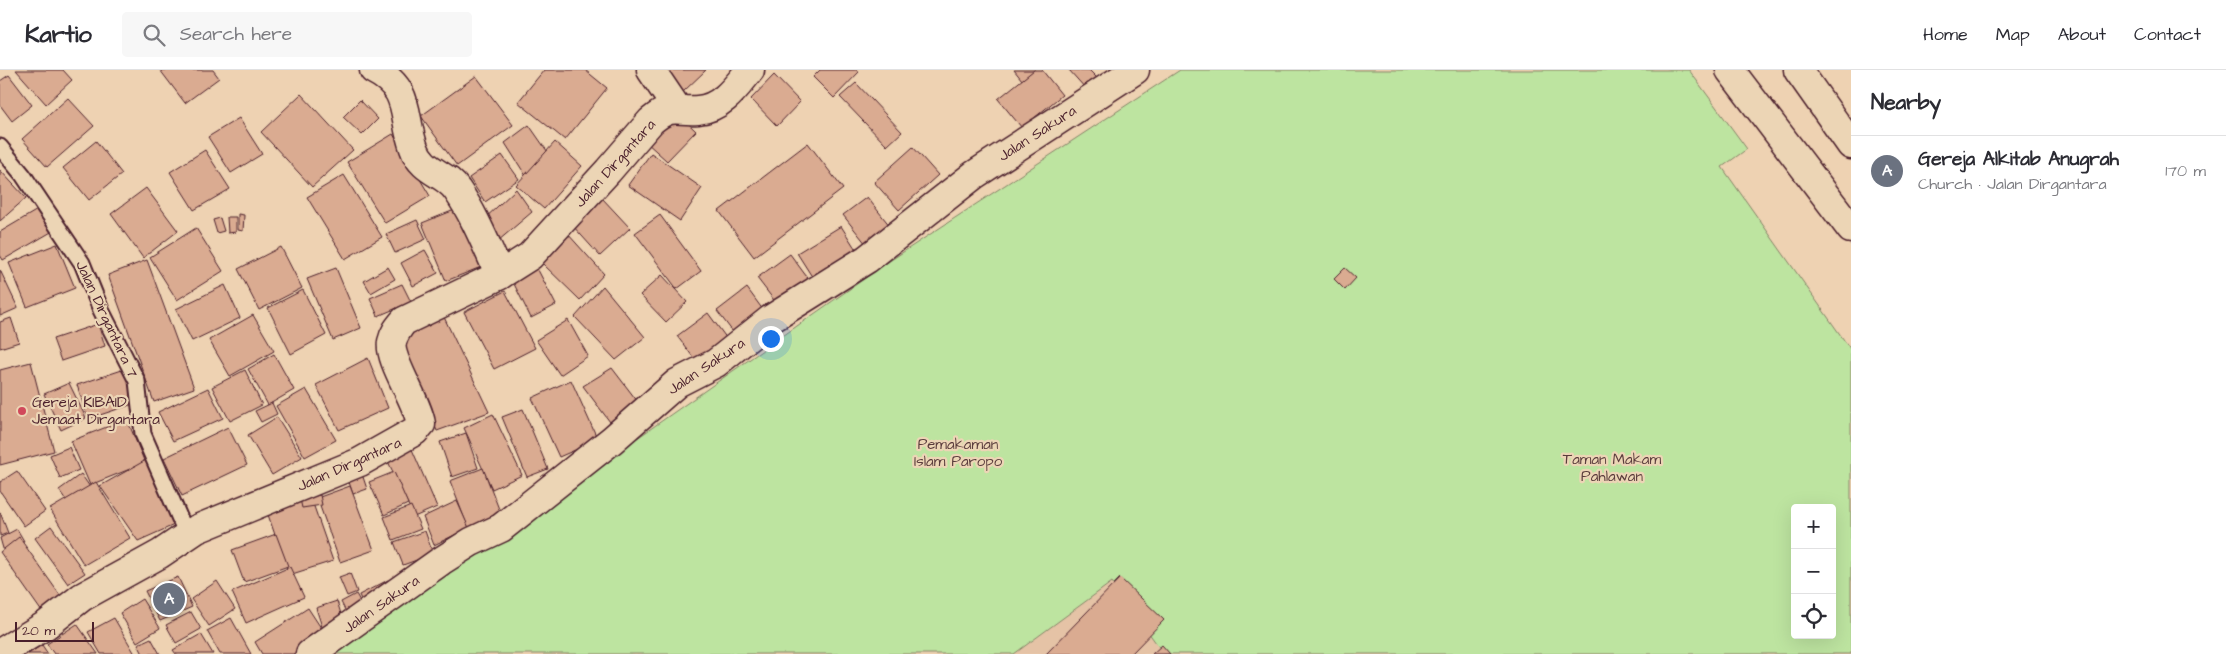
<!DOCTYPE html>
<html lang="en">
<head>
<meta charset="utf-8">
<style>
	:root { --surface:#fff; --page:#f7f7f7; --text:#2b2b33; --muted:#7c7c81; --line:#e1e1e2; --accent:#0f766e }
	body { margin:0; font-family:"Architects Daughter",sans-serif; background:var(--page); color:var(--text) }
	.controls { position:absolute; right:15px; bottom:15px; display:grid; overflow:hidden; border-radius:5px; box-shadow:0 5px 20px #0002 }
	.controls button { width:45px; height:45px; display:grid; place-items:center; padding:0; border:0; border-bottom:1px solid var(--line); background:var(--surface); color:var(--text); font:25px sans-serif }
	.scale { position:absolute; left:15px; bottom:12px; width:79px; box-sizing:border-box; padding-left:5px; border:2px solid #4a1f2b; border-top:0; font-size:14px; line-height:18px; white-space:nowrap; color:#4a1f2b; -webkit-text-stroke:4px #ecd5b5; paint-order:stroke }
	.you { position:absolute; left:770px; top:268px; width:18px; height:18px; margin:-12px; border:4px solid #fff; border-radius:50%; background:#1a73e8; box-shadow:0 0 0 8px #1a73e833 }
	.badge { display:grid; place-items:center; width:32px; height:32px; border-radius:50%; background:var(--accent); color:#fff; font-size:16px; font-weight:700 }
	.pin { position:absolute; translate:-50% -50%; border:2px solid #fff; box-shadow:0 1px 5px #0006 }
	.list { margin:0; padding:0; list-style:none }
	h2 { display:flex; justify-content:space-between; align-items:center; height:65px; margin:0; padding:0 20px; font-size:21px }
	h2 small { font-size:16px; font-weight:400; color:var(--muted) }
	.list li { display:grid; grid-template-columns:32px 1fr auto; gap:15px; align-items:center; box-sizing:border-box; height:70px; padding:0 20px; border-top:1px solid var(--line) }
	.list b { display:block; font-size:19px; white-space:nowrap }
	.list p { margin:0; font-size:16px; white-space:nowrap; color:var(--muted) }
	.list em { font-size:16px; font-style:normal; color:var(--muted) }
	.icon { flex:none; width:28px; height:28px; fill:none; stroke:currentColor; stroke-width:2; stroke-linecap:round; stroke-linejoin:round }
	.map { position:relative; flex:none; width:1851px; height:584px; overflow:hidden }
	header { display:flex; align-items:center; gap:30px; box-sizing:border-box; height:70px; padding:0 25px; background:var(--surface); border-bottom:1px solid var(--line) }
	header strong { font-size:24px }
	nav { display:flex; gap:28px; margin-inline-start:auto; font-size:18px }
	.search { width:350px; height:45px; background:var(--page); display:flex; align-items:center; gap:12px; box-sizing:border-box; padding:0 18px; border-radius:5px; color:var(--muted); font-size:19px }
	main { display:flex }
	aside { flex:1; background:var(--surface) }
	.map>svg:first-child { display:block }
</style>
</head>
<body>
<header>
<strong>Kartio</strong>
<div class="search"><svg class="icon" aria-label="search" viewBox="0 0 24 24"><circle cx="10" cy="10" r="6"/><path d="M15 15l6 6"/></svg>Search here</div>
<nav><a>Home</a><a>Map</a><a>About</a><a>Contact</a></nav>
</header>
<main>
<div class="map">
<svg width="1851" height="584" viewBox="0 0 1851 584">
	<rect width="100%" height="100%" fill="#eed2b2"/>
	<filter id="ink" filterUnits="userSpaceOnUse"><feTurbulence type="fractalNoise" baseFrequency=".02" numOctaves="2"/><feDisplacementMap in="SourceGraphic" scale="10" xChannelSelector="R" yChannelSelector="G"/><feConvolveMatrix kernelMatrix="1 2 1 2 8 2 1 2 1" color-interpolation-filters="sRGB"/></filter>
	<g filter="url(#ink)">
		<path fill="#e5c3a6" d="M1112,512L1164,584H1014Z"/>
		<path fill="#bde4a0" stroke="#848266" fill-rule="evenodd" d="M1180,0H1689L1747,79L1722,97L1851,280V584H1164L1112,512L1014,584H322L646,362L891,190ZM1795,438H1832V565H1795Z"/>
		<g fill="#daab91" stroke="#4a1f2b">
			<path d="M16,0H63L72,10L46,34Z"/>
			<path d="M160,0H213L219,8L185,33Z"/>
			<path d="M544,0H585L607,18L565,70L518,32Z"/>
			<path d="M663,0H706L683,22Z"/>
			<path d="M820,0H856L859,2L834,28L813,7Z"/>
			<path d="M1014,0H1035L1022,10Z"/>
			<path d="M1034,0H1042L1062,25L1022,58L998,29Z"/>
			<path d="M1069,0H1089L1098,9L1086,19Z"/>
			<path d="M9,5L32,35L12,51L0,35V11Z"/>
			<path d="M774,5L800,32L777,56L751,29Z"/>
			<path d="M476,6L513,55L457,96L421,46Z"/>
			<path d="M856,13L902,62L887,76L840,27Z"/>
			<path d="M301,24L353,80L312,117L261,62Z"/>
			<path d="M68,28L94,56L47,97L22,69Z"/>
			<path d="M360,30L378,49L362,65L343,47Z"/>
			<path d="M676,42L696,61L667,91L646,72Z"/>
			<path d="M239,48L262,84L231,103L208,67Z"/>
			<path d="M529,55L552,88L526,106L505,73Z"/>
			<path d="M393,64L430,126L385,153L347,92Z"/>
			<path d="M96,71L122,104L89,130L63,98Z"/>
			<path d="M555,72L582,96L544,139L516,115Z"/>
			<path d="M808,73L843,119L754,187L719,141Z"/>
			<path d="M913,77L938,105L899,140L874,112Z"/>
			<path d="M205,80L230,119L194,140L170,102Z"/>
			<path d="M651,83L702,118L680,151L628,115Z"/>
			<path d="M502,85L519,109L485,132L469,108Z"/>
			<path d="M0,100L26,128L0,151Z"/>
			<path d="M344,105L382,167L345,189L307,127Z"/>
			<path d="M146,118L178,161L143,188L111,144Z"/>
			<path d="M516,119L532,142L498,171L481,152Z"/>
			<path d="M867,127L894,161L870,179L843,145Z"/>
			<path d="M602,128L630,158L600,186L572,155Z"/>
			<path d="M39,139L53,161L3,190L0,185V162Z"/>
			<path d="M457,139L481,197L446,211L422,153Z"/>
			<path d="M238,144L244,145L243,161L238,160Z"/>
			<path d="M660,145L701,201L677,219L635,163Z"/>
			<path d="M227,147H236V162L228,163Z"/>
			<path d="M220,148L224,161L217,163L213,150Z"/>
			<path d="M417,150L426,169L395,183L386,164Z"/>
			<path d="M841,156L860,186L816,213L797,183Z"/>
			<path d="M196,158L223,201L177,230L150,187Z"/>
			<path d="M567,163L604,204L580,230L542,193Z"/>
			<path d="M57,174L75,218L27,237L9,193Z"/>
			<path d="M281,177L302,218L259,240L238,199Z"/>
			<path d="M425,180L438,203L413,216L401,193Z"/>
			<path d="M790,184L812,214L780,238L757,208Z"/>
			<path d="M147,190L194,318L154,332L108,205Z"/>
			<path d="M388,197L395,209L371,223L364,211Z"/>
			<path d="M336,198L361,258L333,270L307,209Z"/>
			<path d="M537,198L556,235L531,248L512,210Z"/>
			<path d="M1345,198L1356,208L1345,220L1334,209Z"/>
			<path d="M0,200L18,238L0,246Z"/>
			<path d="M662,205L687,232L666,252L640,225Z"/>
			<path d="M402,214L411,232L378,246L370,228Z"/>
			<path d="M225,215L240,248L192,271L176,239Z"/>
			<path d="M603,216L645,267L616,290L575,247Z"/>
			<path d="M747,218L766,244L736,266L717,241Z"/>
			<path d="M303,220L326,265L291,284L268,238Z"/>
			<path d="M505,221L535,278L494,299L464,242Z"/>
			<path d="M708,243L730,273L699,295L677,266Z"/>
			<path d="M253,245L274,281L230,306L209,270Z"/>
			<path d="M443,245L489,342L437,361L398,267Z"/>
			<path d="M11,248L19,272L0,278V252Z"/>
			<path d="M568,250L588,286L560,305L536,270Z"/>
			<path d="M98,254L105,276L61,291L53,269Z"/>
			<path d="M274,284L294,320L268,335L248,299Z"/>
			<path d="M368,288L388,338L339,360L316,315Z"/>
			<path d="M31,292L54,381L0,395V300Z"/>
			<path d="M612,298L638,332L610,352L583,316Z"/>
			<path d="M125,299L136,333L88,349L77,315Z"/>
			<path d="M245,300L262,335L230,351L212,317Z"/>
			<path d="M571,310L598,370L559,387L532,328Z"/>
			<path d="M69,313L86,348L61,360L44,324Z"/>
			<path d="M208,318L223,348L173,371L158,342Z"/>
			<path d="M306,319L336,370L305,387L276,336Z"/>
			<path d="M272,333L277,344L261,352L255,341Z"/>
			<path d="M523,339L548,399L527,407L502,347Z"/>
			<path d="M493,344L522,405L492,419L464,358Z"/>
			<path d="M277,347L302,387L272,405L248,365Z"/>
			<path d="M127,349L145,393L90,415L71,371Z"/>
			<path d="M228,357L247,395L182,426L164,388Z"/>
			<path d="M466,363L478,398L452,407L440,372Z"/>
			<path d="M69,377L79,400L60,408L50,385Z"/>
			<path d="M411,377L437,437L414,447L385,385Z"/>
			<path d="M146,390L174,455L138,471L100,416Z"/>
			<path d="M483,398L504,452L471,465L450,411Z"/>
			<path d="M17,401L45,441L24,456L0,421V412Z"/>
			<path d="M394,402L408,434L384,445L369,412Z"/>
			<path d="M81,404L92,420L70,436L59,420Z"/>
			<path d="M362,404L367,419L353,424L348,409Z"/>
			<path d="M96,412L130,468L84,495L50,439Z"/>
			<path d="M350,416L374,480L340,492L317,428Z"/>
			<path d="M310,425L333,491L289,505L266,439Z"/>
			<path d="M320,425L322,435L302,438L300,429Z"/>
			<path d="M457,431L469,458L434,475L423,447Z"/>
			<path d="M411,436L421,459L393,470L384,447Z"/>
			<path d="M0,442L8,463L0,466Z"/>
			<path d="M51,456L85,503L68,514L35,468Z"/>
			<path d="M17,459L24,471L4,482L0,468Z"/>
			<path d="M425,461L433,484L403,495L394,472Z"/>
			<path d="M276,464L288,496L244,512L232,480Z"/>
			<path d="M19,467L62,528L42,542L0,482Z"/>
			<path d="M290,497L304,527L246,553L232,522Z"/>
			<path d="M350,503L357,522L347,526L339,507Z"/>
			<path d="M178,507L192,537L160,551L145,521Z"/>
			<path d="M1120,508L1164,550L1131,584H1046Z"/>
			<path d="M388,510L395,523L365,538L359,525Z"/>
			<path d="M217,511L235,539L209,556L191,529Z"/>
			<path d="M356,524L365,540L349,548L341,532Z"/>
			<path d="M142,529L160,558L137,572L120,543Z"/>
			<path d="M337,531L344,554L323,560L316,538Z"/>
			<path d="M308,538L325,564L293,584H262L255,572Z"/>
			<path d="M191,542L201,559L176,573L166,555Z"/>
			<path d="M114,548L135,584H101L88,562Z"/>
			<path d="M231,548L251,584H220L207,561Z"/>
			<path d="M77,554L98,584H54L47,574Z"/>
			<path d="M201,564L213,584H176L173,580Z"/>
			<path d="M151,568L160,584H143L138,574Z"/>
			<path d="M42,575L48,584H28Z"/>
			<path d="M1162,575L1170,584H1152Z"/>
		</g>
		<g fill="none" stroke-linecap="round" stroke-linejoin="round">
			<g stroke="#4a1f2b" stroke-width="19">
				<path id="lane" d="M0,77L23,105L82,193L101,240L137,311L143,364L187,465"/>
			</g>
			<g stroke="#4a1f2b" stroke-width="31">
				<g id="street">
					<path d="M374,0C412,19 402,46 414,78C422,102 446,103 457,120C475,146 487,177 500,205"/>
					<path d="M651,0L676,37"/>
					<path d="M0,583L46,555L82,527L160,484L197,459L360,392L415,361L421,354C418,332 388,289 392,272C394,263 398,258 404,251L500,205L530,186L608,101L651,51C673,33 675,42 698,40C722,38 736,17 750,0"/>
					<path d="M310,584L441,491L471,472L501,458L612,370L677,313L716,293L771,249L867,189L974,105L1135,0"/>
				</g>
			</g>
			<g stroke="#4a1f2b" stroke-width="31">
				<g id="highway">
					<path d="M1730,0L1851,159"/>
					<path d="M1798,0L1851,75"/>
				</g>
			</g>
			<use href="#lane" stroke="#ecd5b5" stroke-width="15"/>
			<use href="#street" stroke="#ecd5b5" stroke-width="28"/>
			<use href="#highway" stroke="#ecd5b5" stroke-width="28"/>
		</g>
	</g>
	<circle fill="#d1495b" stroke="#ecd5b5" stroke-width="2" cx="22" cy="341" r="5"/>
	<g text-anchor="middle" stroke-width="4.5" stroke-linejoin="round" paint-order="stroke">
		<g font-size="15" fill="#4a1f2b" stroke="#ecd5b5">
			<text transform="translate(1037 63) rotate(-33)" y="5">Jalan Sakura</text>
			<text transform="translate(615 93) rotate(-48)" y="5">Jalan Dirgantara</text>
			<text transform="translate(107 249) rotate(65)" y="5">Jalan Dirgantara 7</text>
			<text transform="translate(706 296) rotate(-34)" y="5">Jalan Sakura</text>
			<text transform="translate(349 394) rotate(-24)" y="5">Jalan Dirgantara</text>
			<text transform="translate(381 534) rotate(-35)" y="5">Jalan Sakura</text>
		</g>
		<g font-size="15" fill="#4a1f2b" stroke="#ecd5b5" text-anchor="start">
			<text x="32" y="337">Gereja KIBAID<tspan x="32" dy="17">Jemaat Dirgantara</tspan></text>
		</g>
		<g font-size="15" fill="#5b3d3d" stroke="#ecd5b5">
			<text x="958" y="379">Pemakaman<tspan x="958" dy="17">Islam Paropo</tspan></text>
			<text x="1612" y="394">Taman Makam<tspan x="1612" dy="17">Pahlawan</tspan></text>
		</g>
	</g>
</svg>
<div class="controls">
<button>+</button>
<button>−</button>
<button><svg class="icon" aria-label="locate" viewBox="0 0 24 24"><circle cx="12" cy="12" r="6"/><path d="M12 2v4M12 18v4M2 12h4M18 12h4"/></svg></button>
</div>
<div class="scale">20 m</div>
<div class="you"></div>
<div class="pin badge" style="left:169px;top:529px;background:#6b7280">A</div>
</div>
<aside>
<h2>Nearby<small></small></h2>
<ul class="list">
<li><span class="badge" style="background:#6b7280">A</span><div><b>Gereja Alkitab Anugrah</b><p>Church · Jalan Dirgantara</p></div><em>170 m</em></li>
</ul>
</aside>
</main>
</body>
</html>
